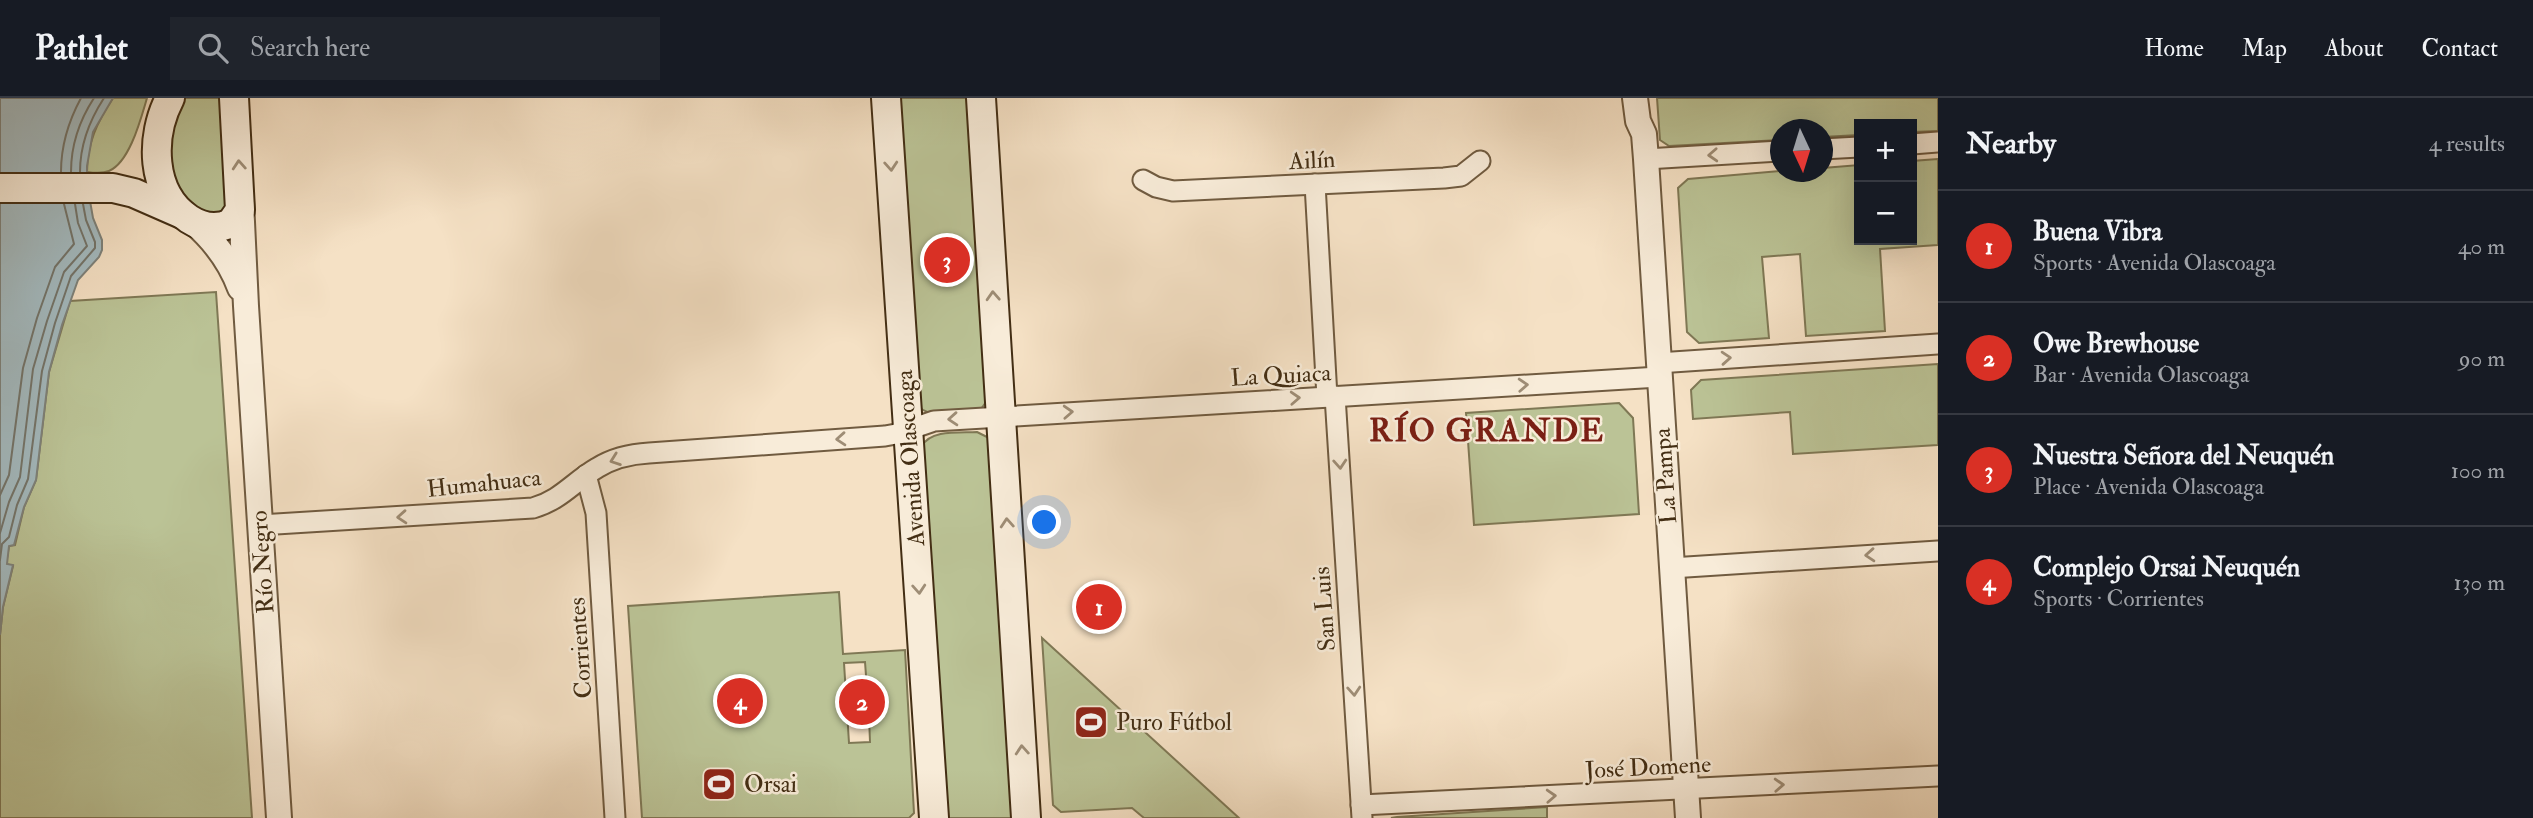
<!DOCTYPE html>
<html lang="en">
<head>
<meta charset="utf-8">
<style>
	:root { --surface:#171b24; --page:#20242c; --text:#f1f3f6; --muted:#9ea1a6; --line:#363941; --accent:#d93025 }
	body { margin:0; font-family:"IM FELL Double Pica",serif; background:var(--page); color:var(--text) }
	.controls { position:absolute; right:21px; top:21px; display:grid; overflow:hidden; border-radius:0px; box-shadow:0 7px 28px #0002 }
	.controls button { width:63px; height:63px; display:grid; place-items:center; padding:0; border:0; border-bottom:2px solid var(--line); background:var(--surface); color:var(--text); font:35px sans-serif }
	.compass { position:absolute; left:1770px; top:21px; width:63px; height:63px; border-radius:50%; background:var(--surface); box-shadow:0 7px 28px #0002; rotate:176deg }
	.you { position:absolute; left:1045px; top:425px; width:24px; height:24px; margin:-18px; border:5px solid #fff; border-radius:50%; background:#1a73e8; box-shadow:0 0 0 10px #1a73e833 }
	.badge { display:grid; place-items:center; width:46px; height:46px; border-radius:50%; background:var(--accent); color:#fff; font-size:23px; font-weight:700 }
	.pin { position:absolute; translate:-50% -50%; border:4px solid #fff; box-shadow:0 2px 7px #0006 }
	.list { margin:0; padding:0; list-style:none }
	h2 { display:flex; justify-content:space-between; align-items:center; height:91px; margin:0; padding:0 28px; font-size:30px }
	h2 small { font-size:23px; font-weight:400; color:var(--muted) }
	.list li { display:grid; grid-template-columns:46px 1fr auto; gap:21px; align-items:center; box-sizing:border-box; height:112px; padding:0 28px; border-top:2px solid var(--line) }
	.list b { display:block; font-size:26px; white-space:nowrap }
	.list p { margin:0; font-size:23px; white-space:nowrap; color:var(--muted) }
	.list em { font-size:23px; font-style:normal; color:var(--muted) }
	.icon { flex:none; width:38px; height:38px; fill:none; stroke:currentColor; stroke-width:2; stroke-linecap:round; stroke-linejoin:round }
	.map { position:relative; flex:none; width:1938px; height:720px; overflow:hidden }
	header { display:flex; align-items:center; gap:42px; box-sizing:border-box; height:98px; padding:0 35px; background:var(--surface); border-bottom:2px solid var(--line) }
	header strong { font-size:33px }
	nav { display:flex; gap:38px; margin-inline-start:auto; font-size:24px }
	.search { width:490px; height:63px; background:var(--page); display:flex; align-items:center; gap:18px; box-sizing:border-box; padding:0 24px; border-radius:0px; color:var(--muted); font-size:26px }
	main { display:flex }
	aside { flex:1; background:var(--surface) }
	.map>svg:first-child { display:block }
</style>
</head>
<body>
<header>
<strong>Pathlet</strong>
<div class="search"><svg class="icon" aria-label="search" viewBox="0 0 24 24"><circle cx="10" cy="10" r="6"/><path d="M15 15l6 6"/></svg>Search here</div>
<nav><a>Home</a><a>Map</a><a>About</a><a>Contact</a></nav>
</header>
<main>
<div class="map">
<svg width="1938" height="720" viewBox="0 0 1938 720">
	<rect width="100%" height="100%" fill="#f5e1c5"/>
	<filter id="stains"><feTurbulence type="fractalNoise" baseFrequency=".00286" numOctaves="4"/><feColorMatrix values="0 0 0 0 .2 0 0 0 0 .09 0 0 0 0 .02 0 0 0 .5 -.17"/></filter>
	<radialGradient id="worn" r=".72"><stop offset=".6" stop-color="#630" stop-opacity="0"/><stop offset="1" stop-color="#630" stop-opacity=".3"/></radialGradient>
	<g fill="#bbc396" stroke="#7f7855" stroke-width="2" fill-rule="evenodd">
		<path d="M113,0H147C141,20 130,64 109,73C102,76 94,75 87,74C87,46 97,24 113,0Z"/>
		<path d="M180,0H227L231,110L213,118L192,109L170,76L171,19Z"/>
		<path d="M894,0H973L986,304L981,311C962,313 932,323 918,308Z"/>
		<path d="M1657,0H1938V33L1912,34V26H1859V37L1823,39L1822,32H1780V42L1669,48L1660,42Z"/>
		<path d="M1938,61V147L1880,151L1885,233L1806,238L1800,156L1762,159L1769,240L1699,245L1687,234L1678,90L1688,81L1780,73L1822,74L1823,70L1859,67V142H1912V63Z"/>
		<path d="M216,194L252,720H0V537L3,509L13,468L6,466L9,448L15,447L24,409L36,382L49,274L70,203Z"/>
		<path d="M1938,266V347L1793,356L1790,314L1693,321L1691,292L1701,282Z"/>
		<path d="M1619,305L1633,320L1639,416L1474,427L1466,315Z"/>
		<path d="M977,334L989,340L1015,720H946L922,348C931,331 960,335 977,334Z"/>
		<path d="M839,494L843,556L905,552L914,715L909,720H642L628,508ZM865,564L867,591H879L876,616L869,618L870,644L849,645L844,565Z"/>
		<path d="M1042,540L1239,720H1144L1132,710L1061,714L1053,707Z"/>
		<path d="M1547,709V720H1391L1397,719Z"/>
	</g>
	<path fill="#a3bac0" stroke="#7d827b" stroke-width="2" d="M0,0H113L93,34L87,68V86L93,120L102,142V152L99,159L78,182L62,227L49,274L36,382L24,409L14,447L9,448L7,466L13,467L3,509L0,537Z"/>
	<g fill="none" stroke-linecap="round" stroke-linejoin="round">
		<g stroke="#73746a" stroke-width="2">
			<path d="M61,74C61,47 68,24 81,0"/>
			<path d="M71,74C71,47 79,23 94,0"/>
			<path d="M80,74C80,46 89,23 104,0"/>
			<path d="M0,397L9,377L23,270L37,220L55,169L74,146L64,106"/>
			<path d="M0,435L9,404L20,379L33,271L47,223L64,174L87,148L78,125L75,106"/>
			<path d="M0,462L2,446L9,439L17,407L28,381L42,273L55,225L71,178L95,150V144L86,122L83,106"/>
		</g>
		<g stroke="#705b40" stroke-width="23">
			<g id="minor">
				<path d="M1912,46L1938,44"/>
				<path d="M1822,51L1859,49"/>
				<path d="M1646,61L1780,53"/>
				<path d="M1143,82L1156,89L1173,93L1444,80L1461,78L1480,63"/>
				<path d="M1315,86L1327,299"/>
				<path d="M1658,265L1938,246"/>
				<path d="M1335,298L1362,720"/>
				<path d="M586,377L596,415L615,720"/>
				<path d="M260,427L533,410C561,402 573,384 597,370C613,360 630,356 649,355L885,338L896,336L934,323L1659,279"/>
				<path d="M1671,470L1938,453"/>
				<path d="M1361,707L1938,678"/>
			</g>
		</g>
		<g stroke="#705b40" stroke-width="28">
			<g id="tertiary">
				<path d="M1635,0L1638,23L1644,36L1646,61L1688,720"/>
				<path d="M241,103L246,208L279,720"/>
				<path d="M193,124C215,143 230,163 240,190"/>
			</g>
		</g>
		<g stroke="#432e14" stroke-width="32">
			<g id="secondary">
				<path d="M170,0C150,38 150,95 189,121C203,130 217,132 231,125L240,112L234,0"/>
				<path d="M886,0L934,720"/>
				<path d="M981,0L1026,720"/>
				<path d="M0,90H113L134,95L182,116"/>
			</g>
		</g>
		<use href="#minor" stroke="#f8ecd9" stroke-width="19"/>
		<use href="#tertiary" stroke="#f8ecd9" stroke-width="24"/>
		<use href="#secondary" stroke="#f8ecd9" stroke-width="28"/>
	</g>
	<defs><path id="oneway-chevron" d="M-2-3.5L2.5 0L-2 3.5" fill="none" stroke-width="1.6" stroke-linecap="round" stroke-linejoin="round" transform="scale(1.75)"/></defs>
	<g stroke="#9e8d76">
		<use href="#oneway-chevron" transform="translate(1713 57) rotate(177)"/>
		<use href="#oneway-chevron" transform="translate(239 67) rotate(-94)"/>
		<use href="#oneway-chevron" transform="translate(891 68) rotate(86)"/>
		<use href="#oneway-chevron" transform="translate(993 198) rotate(-93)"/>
		<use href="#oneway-chevron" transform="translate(1726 260) rotate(-4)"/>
		<use href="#oneway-chevron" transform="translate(1523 287) rotate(-3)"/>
		<use href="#oneway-chevron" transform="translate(1295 300) rotate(-3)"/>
		<use href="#oneway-chevron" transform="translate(1068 314) rotate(-3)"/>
		<use href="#oneway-chevron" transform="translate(953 321) rotate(176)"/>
		<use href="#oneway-chevron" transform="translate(841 341) rotate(176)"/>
		<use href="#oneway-chevron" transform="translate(615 362) rotate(160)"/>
		<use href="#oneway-chevron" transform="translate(1340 366) rotate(86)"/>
		<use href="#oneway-chevron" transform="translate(402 419) rotate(176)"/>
		<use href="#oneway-chevron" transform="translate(1007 425) rotate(-94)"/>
		<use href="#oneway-chevron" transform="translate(1870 457) rotate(176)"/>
		<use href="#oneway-chevron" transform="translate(919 491) rotate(86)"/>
		<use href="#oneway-chevron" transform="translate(1354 593) rotate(86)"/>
		<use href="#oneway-chevron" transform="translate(1022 652) rotate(-94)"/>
		<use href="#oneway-chevron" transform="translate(1779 687) rotate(-3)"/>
		<use href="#oneway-chevron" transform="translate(1551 698) rotate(-3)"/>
	</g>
	<defs>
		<g id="stadium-square" transform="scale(1.75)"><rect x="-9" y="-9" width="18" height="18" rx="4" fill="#8f2418" stroke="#f8ecd9"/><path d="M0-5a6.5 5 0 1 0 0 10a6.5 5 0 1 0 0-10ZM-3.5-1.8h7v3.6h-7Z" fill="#fff"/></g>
	</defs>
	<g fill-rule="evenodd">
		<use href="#stadium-square" x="1091" y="624"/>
		<use href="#stadium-square" x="719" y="686"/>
	</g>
	<g text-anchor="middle" stroke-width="5" stroke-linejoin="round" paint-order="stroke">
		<g font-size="24" fill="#432e14" stroke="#f8ecd9">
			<text transform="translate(1312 62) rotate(-3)" y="8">Ailín</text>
			<text transform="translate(1281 277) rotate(-3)" y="8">La Quiaca</text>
			<text transform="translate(910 360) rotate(-94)" y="8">Avenida Olascoaga</text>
			<text transform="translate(1665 378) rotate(-94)" y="8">La Pampa</text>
			<text transform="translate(484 385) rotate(-6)" y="8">Humahuaca</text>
			<text transform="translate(262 464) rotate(-94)" y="8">Río Negro</text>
			<text transform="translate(1324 511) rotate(-94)" y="8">San Luis</text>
			<text transform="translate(580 550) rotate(-94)" y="8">Corrientes</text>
			<text transform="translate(1648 669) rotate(-3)" y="8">José Domene</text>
		</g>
		<g font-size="24" fill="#432e14" stroke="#f8ecd9" text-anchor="start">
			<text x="1116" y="632">Puro Fútbol</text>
			<text x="744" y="694">Orsai</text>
		</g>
		<g font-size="32" font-weight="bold" letter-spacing="2" fill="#7a1f14" stroke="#f8ecd9">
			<text x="1487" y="343">RÍO GRANDE</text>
		</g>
	</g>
	<rect width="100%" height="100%" filter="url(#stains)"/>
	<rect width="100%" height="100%" fill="url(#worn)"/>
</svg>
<div class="controls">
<button>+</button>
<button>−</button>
</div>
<svg class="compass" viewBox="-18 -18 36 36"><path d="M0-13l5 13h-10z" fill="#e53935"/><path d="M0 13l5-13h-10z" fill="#9ea1a6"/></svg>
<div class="you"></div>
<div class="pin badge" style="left:1099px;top:509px">1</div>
<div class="pin badge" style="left:862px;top:604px">2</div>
<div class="pin badge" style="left:947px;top:162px">3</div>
<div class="pin badge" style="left:740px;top:603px">4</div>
</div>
<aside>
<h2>Nearby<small>4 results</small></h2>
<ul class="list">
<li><span class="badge">1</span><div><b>Buena Vibra</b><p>Sports · Avenida Olascoaga</p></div><em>40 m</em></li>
<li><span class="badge">2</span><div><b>Owe Brewhouse</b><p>Bar · Avenida Olascoaga</p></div><em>90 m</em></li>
<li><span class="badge">3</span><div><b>Nuestra Señora del Neuquén</b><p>Place · Avenida Olascoaga</p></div><em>100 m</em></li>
<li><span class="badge">4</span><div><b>Complejo Orsai Neuquén</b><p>Sports · Corrientes</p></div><em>130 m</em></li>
</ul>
</aside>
</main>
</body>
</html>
